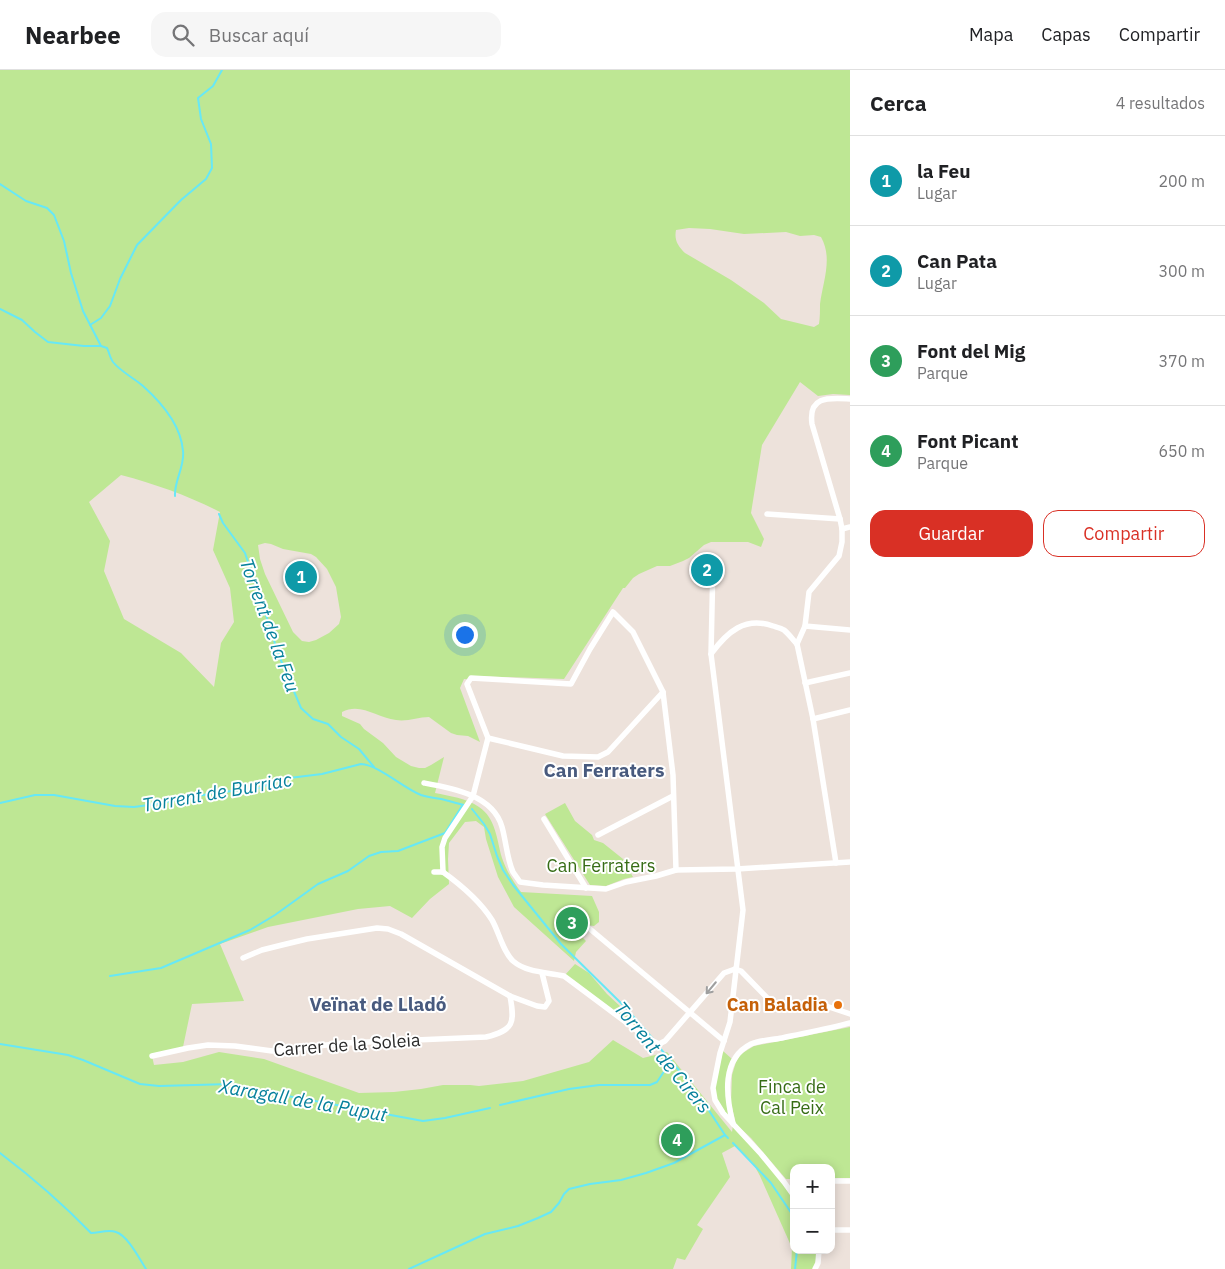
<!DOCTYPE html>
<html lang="es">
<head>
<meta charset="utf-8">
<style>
	:root { --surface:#fff; --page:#f6f6f6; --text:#202124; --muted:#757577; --line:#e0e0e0; --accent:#d93025 }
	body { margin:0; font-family:"IBM Plex Sans",sans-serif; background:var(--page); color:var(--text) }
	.controls { position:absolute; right:15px; bottom:15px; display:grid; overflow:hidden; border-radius:10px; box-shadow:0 2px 12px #0003 }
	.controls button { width:45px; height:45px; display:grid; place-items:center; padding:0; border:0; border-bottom:1px solid var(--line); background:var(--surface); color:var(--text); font:25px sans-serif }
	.you { position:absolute; left:464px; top:564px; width:18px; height:18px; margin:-12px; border:4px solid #fff; border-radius:50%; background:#1a73e8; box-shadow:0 0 0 8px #1a73e833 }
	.badge { display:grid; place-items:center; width:32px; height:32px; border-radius:50%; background:var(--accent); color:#fff; font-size:16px; font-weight:700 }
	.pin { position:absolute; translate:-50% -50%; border:2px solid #fff; box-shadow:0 1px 5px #0006 }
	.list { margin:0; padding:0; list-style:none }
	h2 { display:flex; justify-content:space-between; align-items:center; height:65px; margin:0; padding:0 20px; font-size:21px }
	h2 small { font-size:16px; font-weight:400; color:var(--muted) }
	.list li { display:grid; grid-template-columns:32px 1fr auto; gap:15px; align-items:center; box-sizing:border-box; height:90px; padding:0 20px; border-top:1px solid var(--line) }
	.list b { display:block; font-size:19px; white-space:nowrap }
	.list p { margin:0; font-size:16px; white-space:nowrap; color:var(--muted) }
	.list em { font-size:16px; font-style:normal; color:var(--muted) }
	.actions { display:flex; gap:10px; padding:15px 20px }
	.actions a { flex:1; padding:11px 0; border:1px solid var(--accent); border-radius:15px; text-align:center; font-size:18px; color:var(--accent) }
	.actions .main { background:var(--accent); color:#fff }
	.icon { flex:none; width:28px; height:28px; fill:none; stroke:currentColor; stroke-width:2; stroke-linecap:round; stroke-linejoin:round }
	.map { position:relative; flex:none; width:850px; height:1199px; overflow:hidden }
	header { display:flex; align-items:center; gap:30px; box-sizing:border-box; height:70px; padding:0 25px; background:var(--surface); border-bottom:1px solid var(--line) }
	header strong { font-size:24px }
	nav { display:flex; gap:28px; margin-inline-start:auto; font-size:18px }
	.search { width:350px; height:45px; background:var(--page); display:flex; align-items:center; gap:12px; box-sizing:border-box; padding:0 18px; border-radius:15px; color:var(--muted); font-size:19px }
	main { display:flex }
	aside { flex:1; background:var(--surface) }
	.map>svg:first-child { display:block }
</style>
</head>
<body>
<header>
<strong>Nearbee</strong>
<div class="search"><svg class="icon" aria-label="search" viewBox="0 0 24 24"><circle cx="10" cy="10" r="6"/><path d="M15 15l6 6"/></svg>Buscar aquí</div>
<nav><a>Mapa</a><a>Capas</a><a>Compartir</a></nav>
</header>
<main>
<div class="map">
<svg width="850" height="1199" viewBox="0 0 850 1199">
	<rect width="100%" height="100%" fill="#ede2db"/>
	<g fill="#bee794" fill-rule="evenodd">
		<path d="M0,0H850V325L833,324L818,326L800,312L762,375L751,443L764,469L761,477L748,472H711L704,475L689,488L683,491L670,496H657L639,504L633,508L625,518H623L564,609L475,606L473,610L464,609L460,618L480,672L468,666L457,665L451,663L429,647C418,647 407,652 396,650C377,648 361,632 342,642V646L360,654L364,659L383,673L396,687L411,696L419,698H425L431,695L444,687L435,723C449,726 467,728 479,737C496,748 497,771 502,788C506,800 514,813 521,822L592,826L599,842V852L594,856L587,855L582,859V867L586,871L576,882L574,891L514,837L498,807L486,769L484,757L476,751L465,752L449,773L448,789L449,814L430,829L412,848L390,836L358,839L268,857L220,874L244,931L192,934L183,977L152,986L154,995L183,992L219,982L264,989L359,1023L394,1022L421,1019L443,1015H470L479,1016L523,1011L589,992L613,970L643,988L667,982L732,1062L733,1055L747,1069L794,1127V1180H818L814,1199H791L792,1178L760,1106L753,1093L735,1076L722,1083L730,1107L697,1155L703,1159L685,1190L677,1188L673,1199H0ZM689,158L710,159L744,164L786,162L800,166L814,165L821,167C833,188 823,211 820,234C820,241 820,247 819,254L814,257L781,249L764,233L731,210L685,183C678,176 674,170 676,160ZM121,405C155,414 189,426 220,442L213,480L230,518L234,552L221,573L214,617L181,583L124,549L104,501L110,471L89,432ZM265,473L271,474L283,479L311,484L316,487L327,499L336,517L341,547L339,554L329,563L316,570L309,572L302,571L293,562L265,504L260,489L258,475Z"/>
		<path d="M565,733L575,751L592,765L594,770L603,773L623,789L633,807L624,809L606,816L590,815L545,744Z"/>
		<path d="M575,894L589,903L607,924L649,963L654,970L565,905Z"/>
		<path d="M850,957V1108H831V1098H794V1109H786L751,1068L736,1054L731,1033L732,1005L736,992L741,984L754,976Z"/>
		<path d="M723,981L732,989L727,1008L730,1049L716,1029L714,1017Z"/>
	</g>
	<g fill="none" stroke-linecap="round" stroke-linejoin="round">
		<g stroke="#67e8f6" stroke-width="2">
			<path d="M0,114L26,131L47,138L54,145L64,171L71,203L83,241L101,276"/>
			<path d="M0,239L22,250L35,262L48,272L84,276H101L107,278C109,282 110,288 113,292C121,302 134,308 143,316C162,333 181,355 183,381C185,396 174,411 175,426"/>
			<path d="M90,255L101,248L110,236L120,209L137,175L181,130L206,109L212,98L211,74L201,49L198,28L213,16L222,0"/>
			<path d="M219,444L223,453L245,483L272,563L277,581L301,638L313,649L328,654L341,667L359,679L374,697"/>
			<path d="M0,733L35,725H54L115,736L134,737L156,734L214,723L260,718L281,709L322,704L361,694C379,695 403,718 421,725C427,727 434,728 441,729C449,731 456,733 464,735"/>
			<path d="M472,739L484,754L490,764L497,786L503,800L513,815L561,874L626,938L653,969"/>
			<path d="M110,906L161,898L250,860L275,845L318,814L348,801L369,786L381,782L398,781L445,763L462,736"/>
			<path d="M0,974L68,985L83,990L140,1014L159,1016L231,1014L263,1022L299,1028L423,1051L445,1048L490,1038"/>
			<path d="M659,977L682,1004L706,1036L725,1065L728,1068"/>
			<path d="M500,1035L569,1019L599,1015H650L657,1012L671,991"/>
			<path d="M733,1073L771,1113L794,1147"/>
			<path d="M0,1083C33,1108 63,1134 91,1163C99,1163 108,1159 116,1162C128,1166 139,1188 146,1199"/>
			<path d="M409,1199L485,1164L518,1156L538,1148L551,1142L559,1133L564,1124L569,1119L590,1114L621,1110L646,1103L674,1093L725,1065"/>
			<path d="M795,1199L797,1180"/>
		</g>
		<g stroke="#fff" stroke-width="5.5">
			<path d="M767,444L840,449"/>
			<path d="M842,459L850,457"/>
			<path d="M713,493L711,584L743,840L730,952L720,983L713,1018L715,1030L723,1043L761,1084L784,1112L794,1126"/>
			<path d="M805,556L850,560"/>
			<path d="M797,574L805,556L809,522L839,486L842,472V459L840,449L812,354C808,325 830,328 850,329"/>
			<path d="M797,574L813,649L836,793"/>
			<path d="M711,584C727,562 745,546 773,556C776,557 781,558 784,560C789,564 793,570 797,574"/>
			<path d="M805,613L850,603"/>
			<path d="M813,649L850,640"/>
			<path d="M488,668L563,686L598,687L608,682L663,622"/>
			<path d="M424,713C452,718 493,725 502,757C506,771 507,789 513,802C515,805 518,809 520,812L543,815L606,819L626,812L656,806L676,800L737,799L850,792"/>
			<path d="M544,749L586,818"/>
			<path d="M598,765L673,726"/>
			<path d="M434,802H443"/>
			<path d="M443,802L442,777L445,768L473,726L488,668L467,614L471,608L571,614L590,579L613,542L633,562L663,622L673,705L676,800"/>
			<path d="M443,802C461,815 480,831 492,850C499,862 503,882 513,891C527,903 547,902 564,906L647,968L659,974L665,971L724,903L735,899"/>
			<path d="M590,859L724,971"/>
			<path d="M243,888L262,880L282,875L307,869L377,858L388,859L401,864L510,926L537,936L545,937L549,931L542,903"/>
			<path d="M735,899L741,901L776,937L826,936L850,944"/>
			<path d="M152,986L188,978L208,975L235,976L272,981L345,973L486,967C514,960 515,953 510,926"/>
			<path d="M733,1054C726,1026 721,989 751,974C760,970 772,970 782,968C805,963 828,959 850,953"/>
			<path d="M831,1111H850"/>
			<path d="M831,1160H850"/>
			<path d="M815,1199L818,1193L819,1180"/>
		</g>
	</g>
	<defs><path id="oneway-shaft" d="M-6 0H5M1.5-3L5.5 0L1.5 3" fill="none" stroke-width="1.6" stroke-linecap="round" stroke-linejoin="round" transform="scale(1.25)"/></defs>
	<use stroke="#9f9f9f" href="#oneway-shaft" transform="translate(711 918) rotate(130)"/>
	<circle fill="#e8710a" stroke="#fff" stroke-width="2" cx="838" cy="935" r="5"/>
	<g text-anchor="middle" stroke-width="4" stroke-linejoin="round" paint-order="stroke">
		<g font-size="18" fill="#366c15" stroke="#fff">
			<text x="601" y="802">Can Ferraters</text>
			<text x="792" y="1023">Finca de<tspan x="792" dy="21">Cal Peix</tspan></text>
		</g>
		<g font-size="18" font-weight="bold" fill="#c56008" stroke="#fff" text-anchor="end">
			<text x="828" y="941">Can Baladia</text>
		</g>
		<g font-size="18" fill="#2a2a2a" stroke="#fff">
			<text transform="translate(347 975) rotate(-4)" y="6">Carrer de la Soleia</text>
		</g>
		<g font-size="19" font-style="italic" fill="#06819c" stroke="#fff">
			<text transform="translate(270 555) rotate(70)" y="7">Torrent de la Feu</text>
			<text transform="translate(217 722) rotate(-10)" y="7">Torrent de Burriac</text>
			<text transform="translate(663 987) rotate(50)" y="7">Torrent de Cirers</text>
			<text transform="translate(303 1030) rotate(10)" y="7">Xaragall de la Puput</text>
		</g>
		<g font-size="19" font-weight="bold" fill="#485a7e" stroke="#fff">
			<text x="604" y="707">Can Ferraters</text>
			<text x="378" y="941">Veïnat de Lladó</text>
		</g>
	</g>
</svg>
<div class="controls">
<button>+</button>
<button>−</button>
</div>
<div class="you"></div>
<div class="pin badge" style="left:301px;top:507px;background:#0f9aa8">1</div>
<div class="pin badge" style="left:707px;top:500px;background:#0f9aa8">2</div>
<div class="pin badge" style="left:572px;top:853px;background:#2e9e5b">3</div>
<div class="pin badge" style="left:677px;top:1070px;background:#2e9e5b">4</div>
</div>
<aside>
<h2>Cerca<small>4 resultados</small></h2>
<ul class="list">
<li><span class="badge" style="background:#0f9aa8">1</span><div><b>la Feu</b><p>Lugar</p></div><em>200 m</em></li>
<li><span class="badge" style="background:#0f9aa8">2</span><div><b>Can Pata</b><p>Lugar</p></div><em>300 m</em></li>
<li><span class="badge" style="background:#2e9e5b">3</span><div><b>Font del Mig</b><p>Parque</p></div><em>370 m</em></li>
<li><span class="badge" style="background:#2e9e5b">4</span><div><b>Font Picant</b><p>Parque</p></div><em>650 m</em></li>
</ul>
<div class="actions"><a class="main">Guardar</a><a>Compartir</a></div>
</aside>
</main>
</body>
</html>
